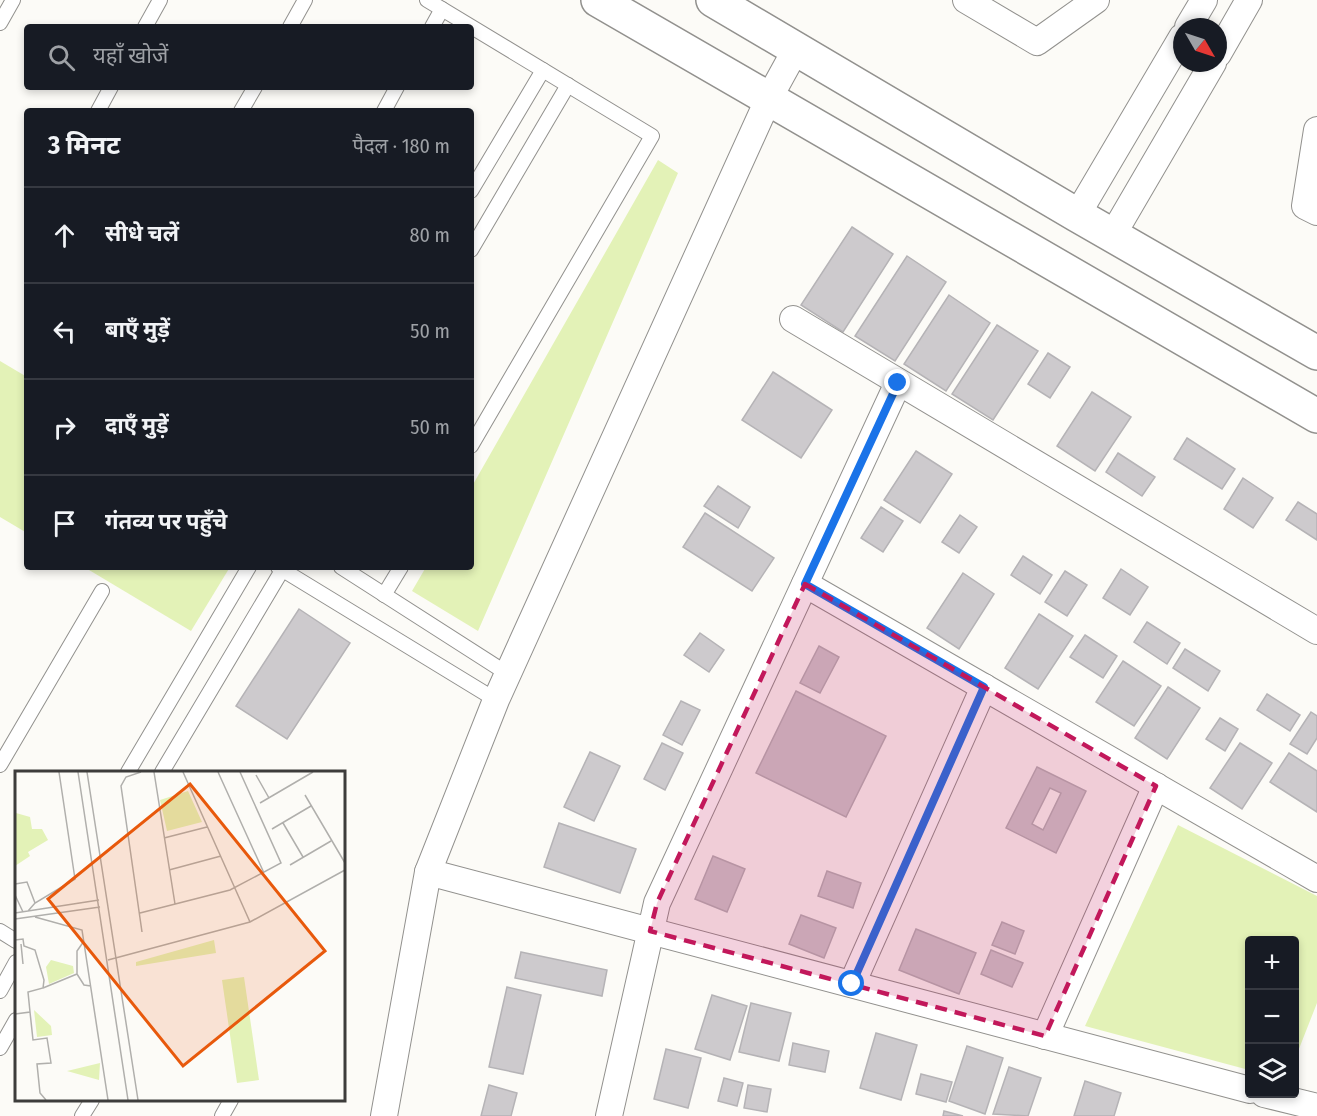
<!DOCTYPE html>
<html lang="hi">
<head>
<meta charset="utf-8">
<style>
	:root { --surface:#171b24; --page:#20242c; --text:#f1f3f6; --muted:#9ea1a6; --line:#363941 }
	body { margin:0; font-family:"Fira Sans Condensed","Noto Sans Devanagari",sans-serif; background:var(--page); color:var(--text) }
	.controls { position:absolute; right:18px; bottom:18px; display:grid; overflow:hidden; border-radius:6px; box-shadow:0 3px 9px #0003 }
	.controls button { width:54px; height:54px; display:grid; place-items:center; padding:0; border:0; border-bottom:2px solid var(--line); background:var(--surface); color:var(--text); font:30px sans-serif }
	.compass { position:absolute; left:1173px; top:18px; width:54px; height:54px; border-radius:50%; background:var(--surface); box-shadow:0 3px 9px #0003; rotate:129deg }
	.stop { position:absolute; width:18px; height:18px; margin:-14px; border:4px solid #1a73e8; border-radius:50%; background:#fff }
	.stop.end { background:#1a73e8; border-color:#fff; box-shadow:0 2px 6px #0008 }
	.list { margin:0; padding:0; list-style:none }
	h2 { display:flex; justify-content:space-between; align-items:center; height:78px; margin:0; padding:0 24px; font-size:26px }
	h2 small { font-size:20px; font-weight:400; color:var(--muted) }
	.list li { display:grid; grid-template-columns:39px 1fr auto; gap:18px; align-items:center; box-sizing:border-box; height:96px; padding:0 24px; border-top:2px solid var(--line) }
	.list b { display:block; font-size:22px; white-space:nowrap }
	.list em { font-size:20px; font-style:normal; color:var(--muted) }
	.icon { flex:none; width:33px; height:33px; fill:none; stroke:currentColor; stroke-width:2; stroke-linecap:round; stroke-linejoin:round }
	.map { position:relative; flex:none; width:1317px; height:1116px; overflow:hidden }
	.search { position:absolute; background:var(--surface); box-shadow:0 3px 9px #0003; left:24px; top:24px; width:450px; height:66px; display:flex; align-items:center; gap:15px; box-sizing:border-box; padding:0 21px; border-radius:6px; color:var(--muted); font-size:22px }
	.panel { position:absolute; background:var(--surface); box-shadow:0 3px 9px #0003; left:24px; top:108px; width:450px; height:462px; border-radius:6px }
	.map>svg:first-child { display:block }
</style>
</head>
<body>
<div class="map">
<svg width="1317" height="1116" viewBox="0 0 1317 1116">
	<rect width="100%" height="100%" fill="#fcfbf7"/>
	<g fill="#e3f2b7">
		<path d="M658,160L678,173L478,631L412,591L426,567H471V488Z"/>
		<path d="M0,361L27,377V533L0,517Z"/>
		<path d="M84,567H230L191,631Z"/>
		<path d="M1178,825L1317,896V1003L1295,1059L1294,940H1250L1249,1070L1085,1026Z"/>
	</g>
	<g fill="#cdcacd" stroke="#b5b3b6" stroke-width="1.5" fill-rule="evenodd">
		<path d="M852,227L893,254L843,332L801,305Z"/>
		<path d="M907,256L946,282L895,361L855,336Z"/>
		<path d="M949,295L990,323L946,391L904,364Z"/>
		<path d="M997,325L1038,351L993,420L952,394Z"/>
		<path d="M1048,353L1070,367L1050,398L1028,384Z"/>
		<path d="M773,372L832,410L801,458L742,420Z"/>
		<path d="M1092,392L1131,417L1095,471L1057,446Z"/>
		<path d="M1187,438L1235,469L1222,489L1174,459Z"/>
		<path d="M916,451L952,474L920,523L884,500Z"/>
		<path d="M1118,453L1155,477L1142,496L1106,472Z"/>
		<path d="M1243,478L1273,498L1253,528L1224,509Z"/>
		<path d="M718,486L750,507L738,528L704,506Z"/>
		<path d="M1298,502L1317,514V540L1286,520Z"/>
		<path d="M881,507L903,521L883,552L861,538Z"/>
		<path d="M705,513L774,558L752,591L683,547Z"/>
		<path d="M960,515L977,527L959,553L942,542Z"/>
		<path d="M1023,556L1052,575L1040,594L1011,575Z"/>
		<path d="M1121,569L1148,587L1130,615L1103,598Z"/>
		<path d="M1065,571L1087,585L1067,616L1045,602Z"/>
		<path d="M963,573L994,594L959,649L927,628Z"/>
		<path d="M299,609L350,643L287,739L236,706Z"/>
		<path d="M1039,614L1073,636L1038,689L1005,668Z"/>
		<path d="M1147,622L1180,643L1167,664L1134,642Z"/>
		<path d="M700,633L724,650L709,672L684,655Z"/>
		<path d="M1085,635L1117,656L1103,678L1070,657Z"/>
		<path d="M819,646L839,657L820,693L800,683Z"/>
		<path d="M1185,649L1220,671L1208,691L1173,668Z"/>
		<path d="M1123,661L1161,686L1134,726L1096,702Z"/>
		<path d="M1168,687L1200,708L1167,759L1135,738Z"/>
		<path d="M796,691L886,736L846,817L756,773Z"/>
		<path d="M1267,694L1300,715L1290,731L1257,710Z"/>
		<path d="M681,701L700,710L682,745L663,735Z"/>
		<path d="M1311,712L1317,716V738L1307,754L1290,744Z"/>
		<path d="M1220,718L1238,729L1225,751L1206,739Z"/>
		<path d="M662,743L683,753L665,790L644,779Z"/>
		<path d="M1240,743L1272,763L1242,809L1210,788Z"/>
		<path d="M590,752L620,766L594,821L564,807Z"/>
		<path d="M1289,753L1317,771V812L1270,782Z"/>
		<path d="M1037,767L1086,791L1056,853L1006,828ZM1050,788L1061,793L1043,830L1032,824Z"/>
		<path d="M559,823L636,849L620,893L544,867Z"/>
		<path d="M713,856L745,869L727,912L695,899Z"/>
		<path d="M827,871L861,883L853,908L818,896Z"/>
		<path d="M801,915L836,928L824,958L789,944Z"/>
		<path d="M1002,922L1024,931L1015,954L992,945Z"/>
		<path d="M916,929L976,953L959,994L899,970Z"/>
		<path d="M991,950L1023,963L1012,987L981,974Z"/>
		<path d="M521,952L607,970L602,996L515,978Z"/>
		<path d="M507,987L541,995L523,1074L489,1067Z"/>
		<path d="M712,995L747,1006L730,1060L695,1049Z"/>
		<path d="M751,1003L791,1013L779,1061L739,1052Z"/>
		<path d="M876,1033L917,1045L901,1100L860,1088Z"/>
		<path d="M793,1043L829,1051L825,1072L789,1065Z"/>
		<path d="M967,1046L1003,1058L985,1114L949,1101Z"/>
		<path d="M666,1049L701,1058L688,1108L654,1099Z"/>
		<path d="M1009,1067L1041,1078L1028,1116L993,1114Z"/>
		<path d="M921,1074L952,1082L946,1102L916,1094Z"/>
		<path d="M724,1078L743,1083L737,1106L718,1101Z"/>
		<path d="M1085,1081L1121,1093L1114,1116H1074Z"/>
		<path d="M489,1085L517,1093L511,1116H481Z"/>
		<path d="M748,1085L771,1089L767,1112L744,1108Z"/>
		<path d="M944,1111L963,1116H943Z"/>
	</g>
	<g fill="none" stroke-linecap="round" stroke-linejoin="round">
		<g stroke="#92918e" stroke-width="16">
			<g id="lane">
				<path d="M427,0L652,136L471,446"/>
				<path d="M0,23L13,0"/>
				<path d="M145,27L160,0"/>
				<path d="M290,27L305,0"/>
				<path d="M432,27L442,9"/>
				<path d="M98,111L111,87"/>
				<path d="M241,111L255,87"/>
				<path d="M384,111L397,87"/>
				<path d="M471,191L543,70"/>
				<path d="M471,250L568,85"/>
				<path d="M278,567L496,700"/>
				<path d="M341,567L508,674"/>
				<path d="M384,595L401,567"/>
				<path d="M0,765L102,591"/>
				<path d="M128,772L249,567"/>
				<path d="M162,772L284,567"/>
				<path d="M0,931L16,941"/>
				<path d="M0,991L16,962"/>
				<path d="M0,1048L16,1020"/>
				<path d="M82,1116L92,1100"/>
				<path d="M222,1116L231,1100"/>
			</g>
		</g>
		<g stroke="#92918e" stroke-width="28">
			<g id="street">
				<path d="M966,0L1037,42L1096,0"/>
				<path d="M1188,27L1204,0"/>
				<path d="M1218,54L1249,0"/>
				<path d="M1317,130L1305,206L1317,212"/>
				<path d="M1077,215L1182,37"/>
				<path d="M1112,236L1213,63"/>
				<path d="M793,319L1317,631"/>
				<path d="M805,584L1317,879"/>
				<path d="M428,872L1250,1090"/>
				<path d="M852,984L984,687"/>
				<path d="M1045,1036L1156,786"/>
				<path d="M1264,1094L1317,1107"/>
				<path d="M384,1116L428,872L496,700L768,100L796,49"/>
				<path d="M609,1116L657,903L898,383"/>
			</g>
		</g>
		<g stroke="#92918e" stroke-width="36">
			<g id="secondary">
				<path d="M598,0L1317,416"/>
				<path d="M713,0L1077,215L1317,353"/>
			</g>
		</g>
		<use href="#lane" stroke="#fff" stroke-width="14"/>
		<use href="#street" stroke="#fff" stroke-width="26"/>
		<use href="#secondary" stroke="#fff" stroke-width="33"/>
	</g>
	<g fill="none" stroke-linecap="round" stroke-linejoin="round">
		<path stroke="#1a73e8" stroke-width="8" d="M852,984L984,687L805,584L898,383"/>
	</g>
	<path fill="#c2185b" fill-opacity="0.2" stroke="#c2185b" stroke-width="4.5" stroke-dasharray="12 8" stroke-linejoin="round" d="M805,584L1156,786L1045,1036L650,931L657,903Z"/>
	<g transform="translate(15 771)">
		<rect width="330" height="330" fill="#fcfbf7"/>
		<path d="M173,20L187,51L152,60L145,29ZM0,33L1,42L15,46L17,58H27L33,69L13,81L15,85L0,95ZM199,169L201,182L121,195V191ZM36,189L58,195L59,202L34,213L31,196ZM229,206L244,309L222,312L207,209ZM19,239L36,255L37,264L22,266ZM85,292L84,309L52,300Z" fill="#e3f2b7"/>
		<path fill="none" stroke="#b0afac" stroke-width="1.5" d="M63,1L113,329M72,1L123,329M126,1L111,6L106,15L127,161M139,1L160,133M168,1L235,151M203,1L249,102M241,4L254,27M290,24L330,92M245,32L298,1M268,52L288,86M257,58L296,35M149,67L192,56M275,94L316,70M154,99L206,85M0,113L12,111L20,132M0,124L8,141M13,140L20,132L60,108L44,1M0,142L84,129M125,142L215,119L266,92L225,1M20,146L67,159L93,329M0,148L85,136M0,169L8,168L9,175L20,179L29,209L28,217L13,221L15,241L0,243M6,173L8,193M93,189L235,151L330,99M62,203V180L69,170M28,217L62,203L69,214L76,215M15,241L18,269L32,267L36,292L22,293L25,322L31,329"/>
		<path fill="#e8590c" fill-opacity="0.15" stroke="#e8590c" stroke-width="3" d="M175,13L310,180L168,295L33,128Z"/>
		<rect width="330" height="330" fill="none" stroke="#3d3c3b" stroke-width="3"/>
	</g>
</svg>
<div class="controls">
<button>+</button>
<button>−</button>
<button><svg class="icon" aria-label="layers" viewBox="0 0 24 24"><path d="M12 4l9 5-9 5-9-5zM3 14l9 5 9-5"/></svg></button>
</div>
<svg class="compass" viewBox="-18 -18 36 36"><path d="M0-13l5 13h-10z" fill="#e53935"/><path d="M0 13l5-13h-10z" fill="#9ea1a6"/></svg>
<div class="stop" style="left:852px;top:984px"></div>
<div class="stop end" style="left:898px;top:383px"></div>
<div class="search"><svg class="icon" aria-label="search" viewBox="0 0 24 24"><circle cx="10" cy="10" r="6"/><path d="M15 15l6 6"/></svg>यहाँ खोजें</div>
<section class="panel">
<h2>3 मिनट<small>पैदल · 180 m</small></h2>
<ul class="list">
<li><svg class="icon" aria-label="ahead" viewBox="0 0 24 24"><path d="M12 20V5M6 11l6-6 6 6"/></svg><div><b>सीधे चलें</b></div><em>80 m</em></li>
<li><svg class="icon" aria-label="left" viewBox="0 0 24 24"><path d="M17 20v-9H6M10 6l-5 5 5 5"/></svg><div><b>बाएँ मुड़ें</b></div><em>50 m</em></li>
<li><svg class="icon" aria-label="right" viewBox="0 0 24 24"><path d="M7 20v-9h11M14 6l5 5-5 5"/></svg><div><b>दाएँ मुड़ें</b></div><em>50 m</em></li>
<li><svg class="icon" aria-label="arrive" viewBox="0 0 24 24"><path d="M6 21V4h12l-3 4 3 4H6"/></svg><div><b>गंतव्य पर पहुँचे</b></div></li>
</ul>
</section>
</div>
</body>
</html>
